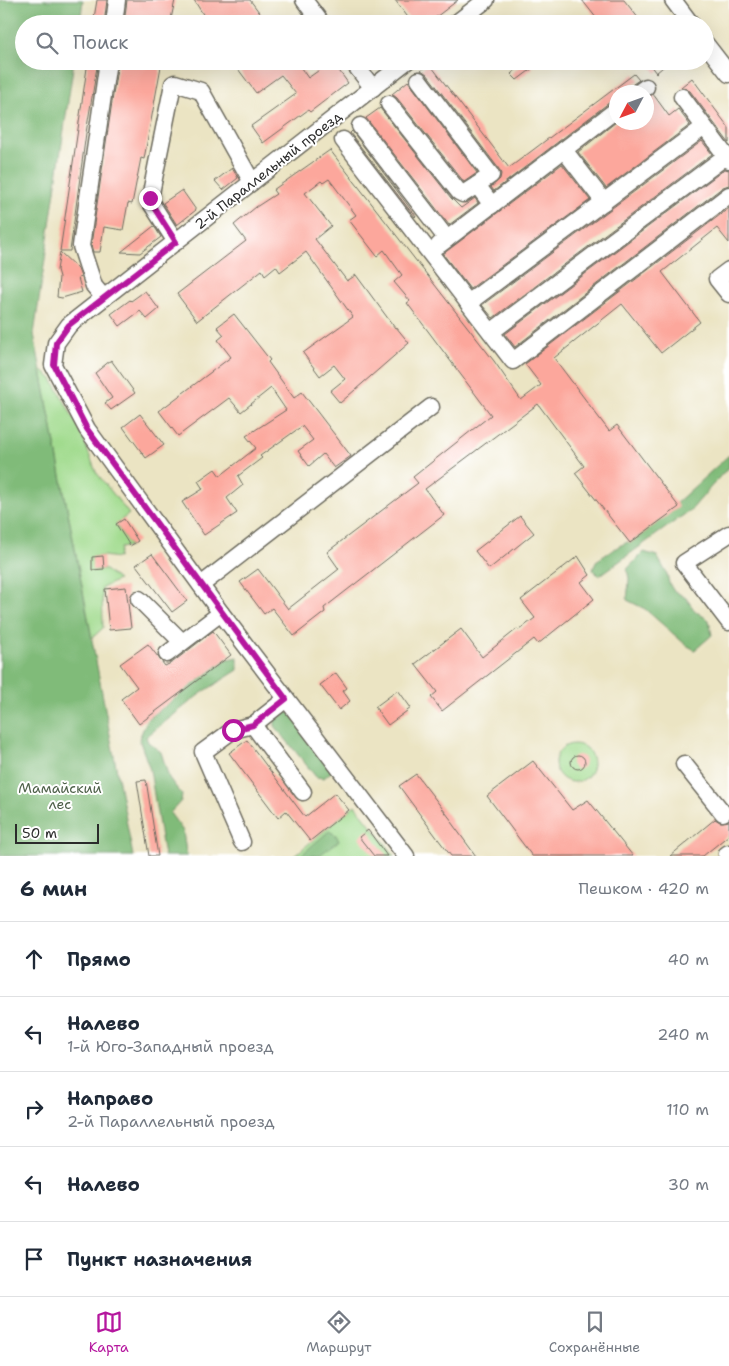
<!DOCTYPE html>
<html lang="ru">
<head>
<meta charset="utf-8">
<style>
	:root { --surface:#fff; --page:#f2f2f3; --text:#1f2937; --muted:#747a83; --line:#e0e1e3; --accent:#b5179e }
	body { margin:0; font-family:"Shantell Sans",sans-serif; background:var(--page); color:var(--text) }
	.compass { position:absolute; left:609px; top:85px; width:45px; height:45px; border-radius:50%; background:var(--surface); box-shadow:0 5px 20px #0002; rotate:229deg }
	.scale { position:absolute; left:15px; bottom:12px; width:84px; box-sizing:border-box; padding-left:5px; border:2px solid #2b2b2b; border-top:0; font-size:14px; line-height:18px; white-space:nowrap; color:#2b2b2b; -webkit-text-stroke:4px #fff; paint-order:stroke }
	.stop { position:absolute; width:15px; height:15px; margin:-11px; border:4px solid #b5179e; border-radius:50%; background:#fff }
	.stop.end { background:#b5179e; border-color:#fff; box-shadow:0 1px 5px #0008 }
	.list { margin:0; padding:0; list-style:none }
	h2 { display:flex; justify-content:space-between; align-items:center; height:65px; margin:0; padding:0 20px; font-size:21px }
	h2 small { font-size:16px; font-weight:400; color:var(--muted) }
	.list li { display:grid; grid-template-columns:32px 1fr auto; gap:15px; align-items:center; box-sizing:border-box; height:75px; padding:0 20px; border-top:1px solid var(--line) }
	.list b { display:block; font-size:19px; white-space:nowrap }
	.list p { margin:0; font-size:16px; white-space:nowrap; color:var(--muted) }
	.list em { font-size:16px; font-style:normal; color:var(--muted) }
	.icon { flex:none; width:28px; height:28px; fill:none; stroke:currentColor; stroke-width:2; stroke-linecap:round; stroke-linejoin:round }
	.map { position:relative; flex:none; width:729px; height:856px; overflow:hidden }
	.search { position:absolute; background:var(--surface); box-shadow:0 5px 20px #0002; left:15px; right:15px; top:15px; height:55px; display:flex; align-items:center; gap:12px; box-sizing:border-box; padding:0 18px; border-radius:28px; color:var(--muted); font-size:19px }
	.sheet { height:440px; background:var(--surface) }
	nav { display:flex; justify-content:space-around; align-items:center; box-sizing:border-box; height:70px; border-top:1px solid var(--line); background:var(--surface); font-size:14px; color:var(--muted) }
	nav a { display:grid; justify-items:center; gap:2px }
	nav .on { color:var(--accent) }
	.map>svg:first-child { display:block }
</style>
</head>
<body>
<div class="map">
<svg width="729" height="856" viewBox="0 0 729 856">
	<rect width="100%" height="100%" fill="#fff"/>
	<filter id="ink" filterUnits="userSpaceOnUse"><feTurbulence type="fractalNoise" baseFrequency=".02" numOctaves="2"/><feDisplacementMap in="SourceGraphic" scale="10" xChannelSelector="R" yChannelSelector="G"/><feConvolveMatrix kernelMatrix="1 2 1 2 8 2 1 2 1" color-interpolation-filters="sRGB"/></filter>
	<filter id="wash" filterUnits="userSpaceOnUse"><feTurbulence type="fractalNoise" baseFrequency=".0096" numOctaves="4" result="noise"/><feDisplacementMap in="SourceGraphic" scale="20" xChannelSelector="R" yChannelSelector="G"/><feGaussianBlur stdDeviation="1.12" result="paint"/><feColorMatrix in="noise" values="0 0 0 0 0 0 0 0 0 0 0 0 0 0 0 0 0 1.4 0 .05"/><feComposite in="paint" operator="in"/></filter>
	<g filter="url(#wash)">
		<rect width="100%" height="100%" fill="#ebe4c3"/>
		<g fill="#a1db8e" stroke="#66835c">
			<path d="M41,370L52,379L78,426L96,472L129,514L116,524L130,546L120,548L118,558L103,556L92,557L93,570L104,569L118,580L102,588L103,628L92,638Z"/>
			<circle cx="574" cy="763" r="19"/>
			<path d="M355,805L395,856H294Z"/>
		</g>
		<g fill="#80bb79" stroke="#567352">
			<path d="M0,0H83L80,24H24V61H74L34,334L133,856H0Z"/>
			<path d="M729,455V468L722,474L692,509L599,576L593,570L596,561L619,546L639,537Z"/>
			<path d="M644,552L657,556L667,574L669,583L673,590L686,598L695,611L709,620L712,635L695,650L686,645L645,609L627,600L629,579L627,569Z"/>
			<path d="M238,657V670L200,694L146,737L148,742L161,752L169,778L182,795L181,801L170,813L183,831L186,852L188,856H164L150,770L139,739L147,720L227,659Z"/>
			<path d="M283,708L290,713L331,766V772L324,778L316,777L275,726V713Z"/>
			<path d="M329,831L336,835L339,841L318,856H300Z"/>
		</g>
		<g id="blocks">
			<g fill="#fca79c">
				<path d="M97,0H107L104,24H93Z"/>
				<path d="M127,0H175L170,24H124Z"/>
				<path d="M194,0H250L268,24H209Z"/>
				<path d="M395,0H458L427,24H413Z"/>
				<path d="M582,0H624L643,24H601Z"/>
				<path d="M88,61H98L86,133L70,251H60Z"/>
				<path d="M118,61H162L144,159L141,158L132,204L128,203L123,230L104,227L100,252H93L91,245Z"/>
				<path d="M232,61H296L308,78L332,61L348,83L310,112L308,110L263,143L251,126L296,94L281,75L256,93Z"/>
				<path d="M526,61L533,68L517,80L511,74Z"/>
				<path d="M647,61H670L656,73Z"/>
				<path d="M429,63L509,168L634,74L639,80L633,84L627,92H616V100L610,102L494,191L491,187L500,179L501,174L499,169L427,74L421,70Z"/>
				<path d="M692,78L729,128V143L690,91L681,87Z"/>
				<path d="M408,81L477,173L464,182L397,98L392,94Z"/>
				<path d="M653,94L669,116L678,109L690,125L606,188L578,152L616,122H646V99Z"/>
				<path d="M380,108L451,198L461,208L475,198L478,203L449,225L366,118Z"/>
				<path d="M352,131L416,216L415,217L350,133Z"/>
				<path d="M702,141L712,154L493,318L482,305Z"/>
				<path d="M330,150L494,361L521,400L541,385L525,364L729,208V243L717,228L662,272L700,322L661,353L622,304L554,358L609,431L617,425L679,507L630,543L575,473L584,466L538,404L425,489L444,515L324,608L325,612L294,636L272,608L264,614L240,582L258,569L288,609L339,569L327,552L418,483L413,477L491,415L407,303L410,301L394,282L402,275L384,250L377,256L349,220L356,215L329,179L323,183L321,181L305,193L331,226L315,239L347,281L356,275L395,328L396,327L409,343L340,403L330,391L345,379L334,365L320,376L303,353L353,317L306,252L280,272L276,266L265,275L262,270L197,321L177,294L246,241L234,225L256,207L276,194L273,190Z"/>
				<path d="M562,164L590,200L470,289L443,254Z"/>
				<path d="M232,168L238,178L223,190L215,181Z"/>
				<path d="M725,169L729,170V185L723,187L515,347L505,334Z"/>
				<path d="M182,190L196,210L177,225L163,203Z"/>
				<path d="M154,226L161,237L140,253L121,252Z"/>
				<path d="M60,252L78,269L81,277L78,278L82,292L62,298L57,297L59,277L57,270Z"/>
				<path d="M145,291L159,309L147,319L140,311L120,326L111,314L130,300L131,301Z"/>
				<path d="M234,314L270,360L268,362L294,398L302,392L351,456L334,468L323,454L309,466L298,451L313,440L302,426L260,456L262,458L238,476L243,485L227,498L237,513L204,535L182,502L203,489L198,481L215,469L220,476L256,448L246,436L286,410L271,388L241,412L229,398L178,436L159,411L231,357L218,340L224,335L217,327Z"/>
				<path d="M111,360L135,393L111,410L105,403L112,398L95,373Z"/>
				<path d="M140,414L164,445L146,458L123,427Z"/>
				<path d="M520,516L534,533L489,569L475,551Z"/>
				<path d="M124,519L138,541L130,546L116,524Z"/>
				<path d="M152,554L187,601L172,612L136,565Z"/>
				<path d="M103,556L104,569L92,570V557Z"/>
				<path d="M578,556L590,575L581,582L594,599L538,644L534,639L442,711L431,697L437,692L415,664L461,629L482,657L517,629L519,630L535,618L521,600Z"/>
				<path d="M126,587L131,628L109,630L105,589Z"/>
				<path d="M213,631L231,655L139,724L121,699L137,687L120,664L148,644L165,666L173,662Z"/>
				<path d="M336,673L347,688L343,691L350,701L339,710L320,685Z"/>
				<path d="M398,690L411,708L388,725L375,707Z"/>
				<path d="M247,740L305,817L335,793L349,810L310,841L286,811L278,818L229,753Z"/>
				<circle cx="578" cy="762" r="7"/>
				<path d="M533,761L572,810L588,800L633,856H532L487,796Z"/>
				<path d="M416,774L452,821L451,822L476,856H451L438,839L399,786Z"/>
				<path d="M146,780L158,856H149L137,781Z"/>
				<path d="M715,819L720,822L729,821V835L703,856H670Z"/>
				<path d="M368,830L387,856H374L359,837Z"/>
			</g>
		</g>
	</g>
	<g filter="url(#ink)">
		<use href="#blocks" fill-opacity="0" stroke="#6e6c60" stroke-width="1"/>
		<g fill="none" stroke-linecap="round" stroke-linejoin="round">
			<g stroke="#6e6c60" stroke-width="19">
				<g id="minor">
					<path d="M304,0L322,24"/>
					<path d="M673,0L691,24"/>
					<path d="M114,24L117,0"/>
					<path d="M455,24L486,0"/>
					<path d="M705,43L729,74"/>
					<path d="M352,61L373,88"/>
					<path d="M419,80L491,175L477,185L492,205"/>
					<path d="M639,92L646,87"/>
					<path d="M682,97L729,160"/>
					<path d="M389,104L459,192L463,194L477,185"/>
					<path d="M360,126L447,239L439,245"/>
					<path d="M343,140L513,361L729,195"/>
					<path d="M564,150L604,202"/>
					<path d="M447,239L616,110"/>
					<path d="M176,242L151,203L150,198L173,84L175,83L201,91L252,182"/>
					<path d="M729,270L717,279L729,294"/>
					<path d="M104,298L94,286L81,246L108,61"/>
					<path d="M468,303L704,127"/>
					<path d="M491,332L726,156"/>
					<path d="M729,534L684,563L729,622"/>
					<path d="M201,585L431,407"/>
					<path d="M139,599L182,642"/>
					<path d="M167,654L221,613"/>
					<path d="M286,699L253,725L303,792"/>
					<path d="M684,764L723,813"/>
					<path d="M242,842L203,752L233,730L253,725"/>
					<path d="M406,856L221,613L87,429L53,365L56,343L69,325L407,61"/>
					<path d="M728,856L727,854L729,853"/>
				</g>
			</g>
			<use href="#minor" stroke="#fff" stroke-width="16"/>
		</g>
	</g>
	<g fill="none" stroke-linecap="round" stroke-linejoin="round" filter="url(#ink)">
		<path stroke="#b5179e" stroke-width="6" d="M150,198L151,203L176,242L69,325L56,343L54,365L87,429L286,699L253,725L233,730"/>
	</g>
	<g text-anchor="middle" stroke-width="4" stroke-linejoin="round" paint-order="stroke">
		<g font-size="14" fill="#2b2b2b" stroke="#fff">
			<text transform="translate(268 170) rotate(-38)" y="5">2-й Параллельный проезд</text>
		</g>
		<g font-size="14" fill="#4e6049" stroke="#fff">
			<text x="60" y="793">Мамайский<tspan x="60" dy="16">лес</tspan></text>
		</g>
	</g>
</svg>
<svg class="compass" viewBox="-18 -18 36 36"><path d="M0-13l5 13h-10z" fill="#e53935"/><path d="M0 13l5-13h-10z" fill="#747a83"/></svg>
<div class="scale">50 m</div>
<div class="stop" style="left:233px;top:730px"></div>
<div class="stop end" style="left:150px;top:198px"></div>
<div class="search"><svg class="icon" aria-label="search" viewBox="0 0 24 24"><circle cx="10" cy="10" r="6"/><path d="M15 15l6 6"/></svg>Поиск</div>
</div>
<section class="sheet">
<h2>6 мин<small>Пешком · 420 m</small></h2>
<ul class="list">
<li><svg class="icon" aria-label="ahead" viewBox="0 0 24 24"><path d="M12 20V5M6 11l6-6 6 6"/></svg><div><b>Прямо</b></div><em>40 m</em></li>
<li><svg class="icon" aria-label="left" viewBox="0 0 24 24"><path d="M17 20v-9H6M10 6l-5 5 5 5"/></svg><div><b>Налево</b><p>1-й Юго-Западный проезд</p></div><em>240 m</em></li>
<li><svg class="icon" aria-label="right" viewBox="0 0 24 24"><path d="M7 20v-9h11M14 6l5 5-5 5"/></svg><div><b>Направо</b><p>2-й Параллельный проезд</p></div><em>110 m</em></li>
<li><svg class="icon" aria-label="left" viewBox="0 0 24 24"><path d="M17 20v-9H6M10 6l-5 5 5 5"/></svg><div><b>Налево</b></div><em>30 m</em></li>
<li><svg class="icon" aria-label="arrive" viewBox="0 0 24 24"><path d="M6 21V4h12l-3 4 3 4H6"/></svg><div><b>Пункт назначения</b></div></li>
</ul>
</section>
<nav>
<a class="on"><svg class="icon" aria-label="map" viewBox="0 0 24 24"><path d="M3 6l6-2 6 2 6-2v14l-6 2-6-2-6 2zM9 4v14M15 6v14"/></svg>Карта</a>
<a><svg class="icon" aria-label="directions" viewBox="0 0 24 24"><path d="M12 3l9 9-9 9-9-9zM9 14v-3h6M13 9l2 2-2 2"/></svg>Маршрут</a>
<a><svg class="icon" aria-label="saved" viewBox="0 0 24 24"><path d="M7 4h10v16l-5-4-5 4z"/></svg>Сохранённые</a>
</nav>
</body>
</html>
